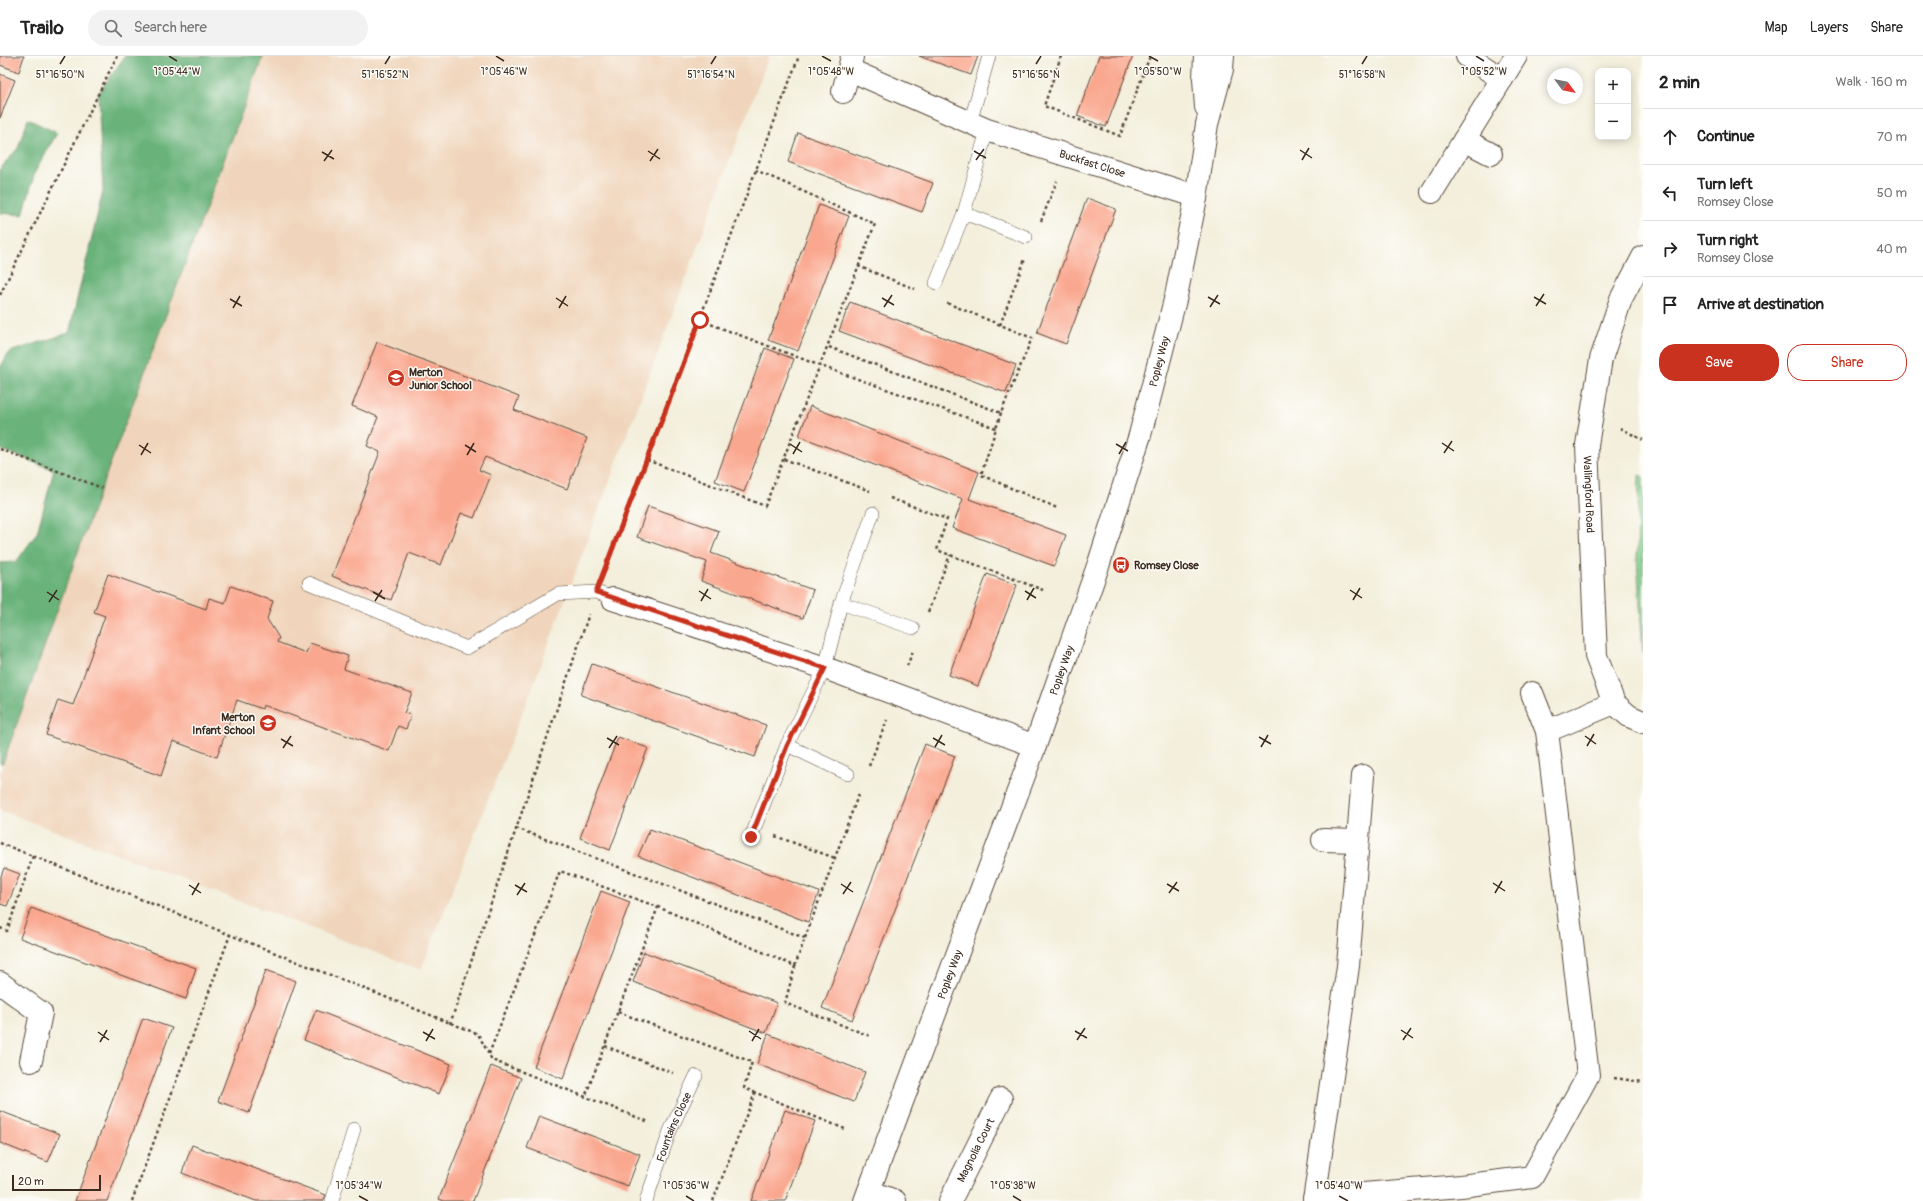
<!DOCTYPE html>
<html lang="en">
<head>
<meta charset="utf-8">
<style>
	:root { --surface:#fff; --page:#f2f2f2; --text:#222; --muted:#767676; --line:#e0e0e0; --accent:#c8321e }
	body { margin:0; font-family:Pangolin,sans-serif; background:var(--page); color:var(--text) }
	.controls { position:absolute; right:12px; top:12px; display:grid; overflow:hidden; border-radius:8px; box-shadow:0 2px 10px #0003 }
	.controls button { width:36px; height:36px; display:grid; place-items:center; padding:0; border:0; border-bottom:1px solid var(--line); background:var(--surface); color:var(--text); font:20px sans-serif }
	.compass { position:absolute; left:1547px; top:12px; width:36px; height:36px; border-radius:50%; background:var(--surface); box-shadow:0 2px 10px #0003; rotate:122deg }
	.scale { position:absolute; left:12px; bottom:10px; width:89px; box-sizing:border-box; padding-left:4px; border:2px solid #3b2a1e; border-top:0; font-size:11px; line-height:14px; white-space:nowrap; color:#3b2a1e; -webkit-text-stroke:3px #fdfcf7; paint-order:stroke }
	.stop { position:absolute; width:12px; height:12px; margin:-9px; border:3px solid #c8321e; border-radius:50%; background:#fff }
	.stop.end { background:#c8321e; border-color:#fff; box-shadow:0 1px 4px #0008 }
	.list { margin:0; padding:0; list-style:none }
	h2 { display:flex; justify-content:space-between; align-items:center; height:52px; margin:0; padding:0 16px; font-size:17px }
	h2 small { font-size:13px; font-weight:400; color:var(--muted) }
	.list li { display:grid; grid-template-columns:26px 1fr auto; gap:12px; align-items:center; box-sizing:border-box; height:56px; padding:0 16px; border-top:1px solid var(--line) }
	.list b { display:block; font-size:15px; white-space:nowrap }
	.list p { margin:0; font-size:13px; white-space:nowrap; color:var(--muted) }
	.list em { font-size:13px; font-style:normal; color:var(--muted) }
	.actions { display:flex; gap:8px; padding:12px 16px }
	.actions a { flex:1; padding:9px 0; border:1px solid var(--accent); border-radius:16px; text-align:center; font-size:14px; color:var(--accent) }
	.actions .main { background:var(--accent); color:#fff }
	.icon { flex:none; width:22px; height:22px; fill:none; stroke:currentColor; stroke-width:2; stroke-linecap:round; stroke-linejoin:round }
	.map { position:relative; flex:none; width:1643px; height:1145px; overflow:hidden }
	header { display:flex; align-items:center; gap:24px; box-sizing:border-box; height:56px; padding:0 20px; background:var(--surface); border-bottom:1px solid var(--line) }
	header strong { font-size:19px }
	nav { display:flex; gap:22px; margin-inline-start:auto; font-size:14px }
	.search { width:280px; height:36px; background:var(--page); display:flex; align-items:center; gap:10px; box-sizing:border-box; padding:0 14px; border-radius:22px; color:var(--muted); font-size:15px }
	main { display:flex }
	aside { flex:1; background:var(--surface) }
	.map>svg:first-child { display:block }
</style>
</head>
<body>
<header>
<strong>Trailo</strong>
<div class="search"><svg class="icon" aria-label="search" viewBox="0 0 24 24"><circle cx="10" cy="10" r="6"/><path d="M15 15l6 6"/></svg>Search here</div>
<nav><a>Map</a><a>Layers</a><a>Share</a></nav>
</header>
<main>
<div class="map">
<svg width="1643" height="1145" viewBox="0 0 1643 1145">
	<rect width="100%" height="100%" fill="#fdfcf7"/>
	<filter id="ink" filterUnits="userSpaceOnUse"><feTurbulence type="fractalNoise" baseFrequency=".025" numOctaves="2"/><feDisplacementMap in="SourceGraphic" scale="8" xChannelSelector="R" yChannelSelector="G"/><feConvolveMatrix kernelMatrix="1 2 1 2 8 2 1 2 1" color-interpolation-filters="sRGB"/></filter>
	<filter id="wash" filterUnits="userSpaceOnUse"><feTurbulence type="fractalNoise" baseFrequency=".012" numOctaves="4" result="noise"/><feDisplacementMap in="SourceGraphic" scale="16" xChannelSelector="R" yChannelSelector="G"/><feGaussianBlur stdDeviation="0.9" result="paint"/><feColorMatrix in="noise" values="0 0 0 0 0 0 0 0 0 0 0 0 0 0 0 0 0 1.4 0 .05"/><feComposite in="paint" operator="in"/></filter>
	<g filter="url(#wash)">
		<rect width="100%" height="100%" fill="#f3efdc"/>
		<path fill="#f0d5bc" d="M263,0H769L534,627L421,914L0,754V716L90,462Z"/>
		<path fill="#82d08f" stroke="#5e7d56" d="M1639,419L1643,421V597L1637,502Z"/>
		<g fill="#69b27a" stroke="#526e4c">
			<path d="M125,0H263L90,462L3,707H0V507L16,506L37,477L54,414L0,393V312L9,296L69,277L103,135L98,38Z"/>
			<path d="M28,63L57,77L35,116L23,159L0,157V113L18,92Z"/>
		</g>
		<g id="blocks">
			<g fill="#faa78f">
				<path d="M0,0H24L19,16L0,9Z"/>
				<path d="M919,0H978L971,19Z"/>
				<path d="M1099,0H1133L1106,71L1077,60Z"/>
				<path d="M0,18L15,24L0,62Z"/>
				<path d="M798,77L933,127L922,156L788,106Z"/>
				<path d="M1087,142L1116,153L1066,288L1037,277Z"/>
				<path d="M819,149L849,160L798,295L768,284Z"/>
				<path d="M850,246L1016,309L1006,337L839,275Z"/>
				<path d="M377,286L519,341L514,354L587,382L567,433L485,401L479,414L491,419L474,462L461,457L441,509L409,497L391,544L332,520L380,396L367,390L378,361L352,350Z"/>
				<path d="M765,292L794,303L744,436L715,425Z"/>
				<path d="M810,350L979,416L969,443L1066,479L1054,510L952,472L963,443L799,380Z"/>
				<path d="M648,450L719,475L711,497L813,534L803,562L701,525L707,506L637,481Z"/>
				<path d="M108,518L206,553L209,542L225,547L231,530L273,545L267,563L279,582L277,586L306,597L310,587L348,600L344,613L412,637L404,657L411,659L406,673L398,670L389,695L263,649L262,653L237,644L217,701L173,685L161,720L46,679L58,644L73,649L105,560L94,556Z"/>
				<path d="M987,518L1017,529L978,630L949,619Z"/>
				<path d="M592,608L766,669L755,701L581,639Z"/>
				<path d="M618,681L648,692L610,794L580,782Z"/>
				<path d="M925,688L955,700L852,964L822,952Z"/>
				<path d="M650,773L819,836L808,866L638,800Z"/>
				<path d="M4,812L20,818L7,850L0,848V823Z"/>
				<path d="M601,835L630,846L563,1023L534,1011Z"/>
				<path d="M31,852L196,912L186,943L20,882Z"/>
				<path d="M644,896L777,947L766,977L633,926Z"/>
				<path d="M266,914L296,925L249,1057L218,1045Z"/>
				<path d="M316,954L451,1008L439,1038L304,984Z"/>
				<path d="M143,962L172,972L107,1145H75Z"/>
				<path d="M768,978L865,1016L854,1046L757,1008Z"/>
				<path d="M491,1010L521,1022L473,1145H444L439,1143Z"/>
				<path d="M785,1054L815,1065L785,1145H751Z"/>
				<path d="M0,1055L60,1078L48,1106L0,1087Z"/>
				<path d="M539,1060L640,1098L628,1130L527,1092Z"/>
				<path d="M192,1089L326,1139L323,1145H256L182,1117Z"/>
			</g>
		</g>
	</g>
	<g filter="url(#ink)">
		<use href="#blocks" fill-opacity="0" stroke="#57483a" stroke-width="1"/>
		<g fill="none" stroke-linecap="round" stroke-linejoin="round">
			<g stroke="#57483a" stroke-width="14">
				<g id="service">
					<path d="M970,67L989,0"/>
					<path d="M964,157L1026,181"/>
					<path d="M936,227L964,157L987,74"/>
					<path d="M309,527L467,592L558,538L597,536L613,543"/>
					<path d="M841,547L913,572"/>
					<path d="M787,689L848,718"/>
					<path d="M751,781L787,689L825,612L841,547L873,457"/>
					<path d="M332,1145L354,1073"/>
					<path id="s1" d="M646,1145L670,1075L696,1020"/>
				</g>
			</g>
			<g stroke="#57483a" stroke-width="24">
				<g id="minor">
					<path d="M1467,0L1502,23"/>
					<path id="s2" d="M850,14L987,74L1186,137L1196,142"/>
					<path d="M843,36L852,1"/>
					<path d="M1464,84L1491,98"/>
					<path d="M1432,136L1516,0"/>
					<path id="s3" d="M1643,201L1621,243L1601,303L1587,389L1596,600L1614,647L1629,660L1643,666"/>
					<path d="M613,543L825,612L1035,690"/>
					<path d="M1547,675L1614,647"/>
					<path d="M1323,784L1357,785"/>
					<path d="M0,927L41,957L31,1005"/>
					<path d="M869,1135L895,1145"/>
					<path d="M1314,1142L1461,1130L1532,1121L1588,1019L1547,675L1532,637"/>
					<path id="s4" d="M950,1145L1001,1043"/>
					<path d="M1314,1145L1348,910L1363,720"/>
				</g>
			</g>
			<g stroke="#57483a" stroke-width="24">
				<g id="tertiary">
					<path d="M1205,0L1204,23L1206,51"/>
					<path id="s5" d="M865,1145L1035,690L1099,507L1140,379L1176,240L1196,142L1207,68L1222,13L1223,0"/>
				</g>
			</g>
			<g stroke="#57483a" stroke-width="2.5" stroke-dasharray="3 3" stroke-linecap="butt">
				<path d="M1061,0L1044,50L1120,80L1150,0"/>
				<path d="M1041,165L1057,125"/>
				<path d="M858,210L915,233"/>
				<path d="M0,239L117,0"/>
				<path d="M700,264L821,310L996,372"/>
				<path d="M1000,269L1025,203"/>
				<path d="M829,291L1001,357L1032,282L947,247"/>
				<path d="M1001,357L981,419L1057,452"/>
				<path d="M1620,372L1643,384"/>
				<path d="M0,393L102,432"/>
				<path d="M784,403L870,435"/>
				<path d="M647,404L765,450L875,168L756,114"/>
				<path d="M890,442L947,463L937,494L1043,534"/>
				<path d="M604,516L799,0"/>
				<path d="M928,556L950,499"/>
				<path d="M907,610L913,595"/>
				<path d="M869,710L887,664"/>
				<path d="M516,772L805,882L795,910L658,851"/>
				<path d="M775,780L835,802"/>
				<path d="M0,787L478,978L492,1004L649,1066"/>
				<path d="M0,872L7,875L33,800"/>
				<path d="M805,882L859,737"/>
				<path d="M795,910L785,947L870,980"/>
				<path d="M618,956L752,1006L744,1032L845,1073"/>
				<path d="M450,968L589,558"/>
				<path d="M605,990L673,1017"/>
				<path d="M489,998L560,815L658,851L585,1041"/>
				<path d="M1614,1022L1643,1026"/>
				<path d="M132,1145L230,879"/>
				<path d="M713,1145L755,1037"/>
			</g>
			<use href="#service" stroke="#fff" stroke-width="13"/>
			<use href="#minor" stroke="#fff" stroke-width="22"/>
			<use href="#tertiary" stroke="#fff" stroke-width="22"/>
		</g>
	</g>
	<g fill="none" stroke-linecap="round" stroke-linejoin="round" filter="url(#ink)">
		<path stroke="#c8321e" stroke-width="5" d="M700,264L596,536L825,612L787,690L751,781"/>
	</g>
	<path fill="none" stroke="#3b2a1e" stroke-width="1.5" d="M169,0L177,5M496,0L504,5M822,0L831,5M1149,0L1158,5M1476,0L1484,5M60,8L65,0M385,8L390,0M711,8L716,0M1036,8L1041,0M1362,8L1367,0M1300,94L1312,102M648,95L660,103M974,95L986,102M322,96L334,103M976,104L984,93M1302,104L1309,92M324,105L332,94M650,105L658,93M1208,241L1220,248M1534,241L1546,248M556,242L568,250M882,242L894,249M230,243L242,250M1536,250L1544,238M884,251L892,239M1210,251L1218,239M233,252L240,240M559,252L566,240M1442,387L1454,395M790,388L802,396M1116,388L1128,395M139,389L151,397M465,389L476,396M1444,397L1452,385M793,398L800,386M1119,398L1126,386M141,399L148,387M467,399L474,387M1350,534L1362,542M699,535L711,543M1025,535L1036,542M47,536L59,544M373,536L385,543M1027,544L1034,532M1353,544L1360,532M375,545L382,534M701,545L708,533M49,546L57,534M1585,680L1596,688M1259,681L1271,688M607,682L619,689M933,682L945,689M281,683L293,690M1587,690L1594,678M935,691L942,679M1261,691L1268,679M283,692L291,680M609,692L617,680M1493,827L1505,835M841,828L853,836M1167,828L1179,835M189,829L201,837M515,829L527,836M1169,837L1177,826M1495,837L1502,825M843,838L851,826M192,839L199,827M517,839L525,827M1401,974L1413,982M749,975L761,983M1075,975L1087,982M98,976L109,984M423,976L435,983M1077,984L1085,972M1403,984L1411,972M426,985L433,973M752,985L759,973M100,986L107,974M359,1140L368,1145M686,1140L694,1145M1013,1140L1021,1145M1339,1140L1348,1145"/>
	<defs>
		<g id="school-disc" transform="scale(0.9)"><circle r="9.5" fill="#c8321e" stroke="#fdfcf7"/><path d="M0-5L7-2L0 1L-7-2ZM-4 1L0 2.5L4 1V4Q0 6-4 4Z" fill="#fff"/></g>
		<g id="bus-disc" transform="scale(0.9)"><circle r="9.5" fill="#c8321e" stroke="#fdfcf7"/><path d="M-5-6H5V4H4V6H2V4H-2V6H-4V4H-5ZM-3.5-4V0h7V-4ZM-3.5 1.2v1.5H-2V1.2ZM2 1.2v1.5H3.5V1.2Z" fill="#fff"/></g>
	</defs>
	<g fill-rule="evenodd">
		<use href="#school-disc" x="396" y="322"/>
		<use href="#bus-disc" x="1121" y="509"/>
		<use href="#school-disc" x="268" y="667"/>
	</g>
	<g text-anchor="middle" stroke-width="3" stroke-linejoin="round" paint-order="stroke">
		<g font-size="11" fill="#3b2a1e" stroke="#fdfcf7">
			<text dy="4" stroke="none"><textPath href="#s2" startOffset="260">Buckfast Close</textPath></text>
			<text dy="4" stroke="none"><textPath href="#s5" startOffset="890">Popley Way</textPath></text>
			<text dy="4" stroke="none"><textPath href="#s3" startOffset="247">Wallingford Road</textPath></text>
			<text dy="4" stroke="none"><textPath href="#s5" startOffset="566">Popley Way</textPath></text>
			<text dy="4" stroke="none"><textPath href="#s5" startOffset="242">Popley Way</textPath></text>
			<text dy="4" stroke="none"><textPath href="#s1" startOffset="79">Fountains Close</textPath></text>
			<text dy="4" stroke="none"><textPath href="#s4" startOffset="57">Magnolia Court</textPath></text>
		</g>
		<g font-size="11" font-weight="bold" fill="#3b2a1e" stroke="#fdfcf7" text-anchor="start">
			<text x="409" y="320">Merton<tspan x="409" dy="13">Junior School</tspan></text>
			<text x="1134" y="513">Romsey Close</text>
			<text x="255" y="665" text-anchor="end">Merton<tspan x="255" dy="13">Infant School</tspan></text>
		</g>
	</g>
	<g font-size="10" text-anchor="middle" fill="#3b2a1e" stroke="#fdfcf7" stroke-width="3" stroke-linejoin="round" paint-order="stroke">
		<text x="1484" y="19">1°05'52"W</text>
		<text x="177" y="19">1°05'44"W</text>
		<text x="504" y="19">1°05'46"W</text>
		<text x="831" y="19">1°05'48"W</text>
		<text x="1158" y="19">1°05'50"W</text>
		<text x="60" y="22">51°16'50"N</text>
		<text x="385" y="22">51°16'52"N</text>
		<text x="711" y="22">51°16'54"N</text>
		<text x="1036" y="22">51°16'56"N</text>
		<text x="1362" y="22">51°16'58"N</text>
		<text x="359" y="1133">1°05'34"W</text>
		<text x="686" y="1133">1°05'36"W</text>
		<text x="1013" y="1133">1°05'38"W</text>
		<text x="1339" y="1133">1°05'40"W</text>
	</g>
</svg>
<div class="controls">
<button>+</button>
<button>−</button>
</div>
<svg class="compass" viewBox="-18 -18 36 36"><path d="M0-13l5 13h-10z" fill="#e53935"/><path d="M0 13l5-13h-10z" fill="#767676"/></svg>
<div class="scale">20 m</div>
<div class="stop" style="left:700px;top:264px"></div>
<div class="stop end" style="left:751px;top:781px"></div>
</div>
<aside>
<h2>2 min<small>Walk · 160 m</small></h2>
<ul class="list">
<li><svg class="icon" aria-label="ahead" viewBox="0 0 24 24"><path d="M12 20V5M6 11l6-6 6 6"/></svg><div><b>Continue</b></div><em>70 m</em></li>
<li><svg class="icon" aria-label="left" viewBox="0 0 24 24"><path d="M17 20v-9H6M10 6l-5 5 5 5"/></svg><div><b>Turn left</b><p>Romsey Close</p></div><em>50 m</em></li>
<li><svg class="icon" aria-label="right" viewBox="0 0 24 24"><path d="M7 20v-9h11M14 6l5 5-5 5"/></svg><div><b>Turn right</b><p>Romsey Close</p></div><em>40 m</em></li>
<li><svg class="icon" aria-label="arrive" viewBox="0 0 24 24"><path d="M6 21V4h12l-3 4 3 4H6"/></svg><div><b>Arrive at destination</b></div></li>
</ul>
<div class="actions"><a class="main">Save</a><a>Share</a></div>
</aside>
</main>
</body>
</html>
